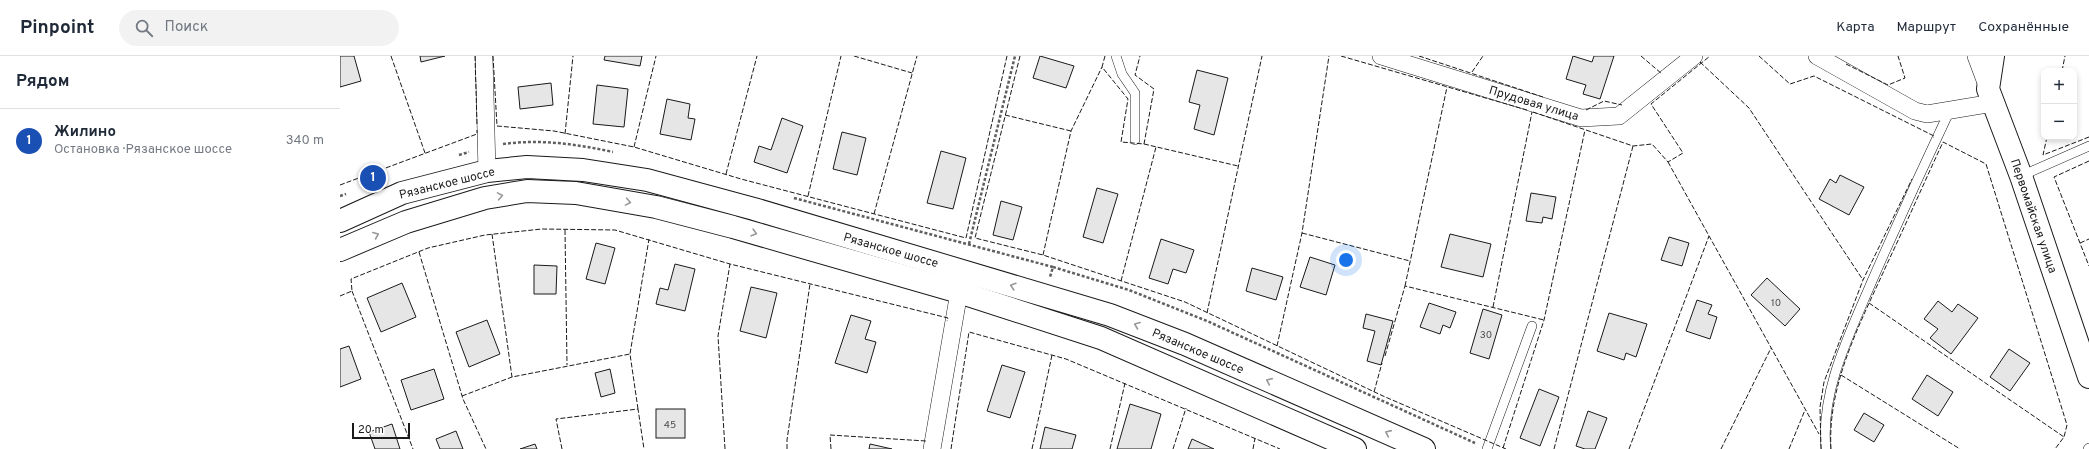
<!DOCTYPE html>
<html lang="ru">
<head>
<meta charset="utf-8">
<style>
	:root { --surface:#fff; --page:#f2f2f3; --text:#1f2937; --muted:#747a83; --line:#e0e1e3; --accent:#db2777 }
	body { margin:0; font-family:Overpass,sans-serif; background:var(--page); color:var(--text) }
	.controls { position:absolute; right:12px; top:12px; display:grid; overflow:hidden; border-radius:8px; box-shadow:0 2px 6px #0003 }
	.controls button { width:36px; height:36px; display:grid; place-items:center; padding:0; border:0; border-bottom:1px solid var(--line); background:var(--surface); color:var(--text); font:20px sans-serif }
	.scale { position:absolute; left:12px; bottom:10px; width:58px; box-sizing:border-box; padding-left:4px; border:2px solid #1a1a1a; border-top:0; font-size:11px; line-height:14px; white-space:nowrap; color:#1a1a1a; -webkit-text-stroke:3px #fff; paint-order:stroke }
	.you { position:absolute; left:1006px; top:204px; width:14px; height:14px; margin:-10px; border:3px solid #fff; border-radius:50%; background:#1a73e8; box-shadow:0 0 0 6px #1a73e833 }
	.badge { display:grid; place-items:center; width:26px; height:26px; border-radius:50%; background:var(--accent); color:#fff; font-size:13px; font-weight:700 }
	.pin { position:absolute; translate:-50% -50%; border:2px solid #fff; box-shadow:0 1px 4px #0006 }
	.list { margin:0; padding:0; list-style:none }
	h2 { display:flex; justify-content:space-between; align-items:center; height:52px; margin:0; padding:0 16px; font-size:17px }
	h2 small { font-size:13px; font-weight:400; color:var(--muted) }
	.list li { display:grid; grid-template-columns:26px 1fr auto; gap:12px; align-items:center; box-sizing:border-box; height:64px; padding:0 16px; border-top:1px solid var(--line) }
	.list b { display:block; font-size:15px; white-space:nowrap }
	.list p { margin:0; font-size:13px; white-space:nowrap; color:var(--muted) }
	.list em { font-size:13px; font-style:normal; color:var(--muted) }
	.icon { flex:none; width:22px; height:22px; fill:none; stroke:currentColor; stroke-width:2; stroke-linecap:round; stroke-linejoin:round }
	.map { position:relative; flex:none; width:1749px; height:393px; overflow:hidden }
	header { display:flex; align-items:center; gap:24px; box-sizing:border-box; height:56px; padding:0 20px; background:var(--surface); border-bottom:1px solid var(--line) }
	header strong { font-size:19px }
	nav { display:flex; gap:22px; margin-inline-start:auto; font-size:14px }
	.search { width:280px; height:36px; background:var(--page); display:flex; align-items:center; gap:10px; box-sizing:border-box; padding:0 14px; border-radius:22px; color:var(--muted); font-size:15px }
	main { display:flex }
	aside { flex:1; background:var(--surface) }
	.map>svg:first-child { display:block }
</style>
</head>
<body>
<header>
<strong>Pinpoint</strong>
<div class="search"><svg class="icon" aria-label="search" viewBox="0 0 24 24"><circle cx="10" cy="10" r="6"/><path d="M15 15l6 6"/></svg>Поиск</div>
<nav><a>Карта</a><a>Маршрут</a><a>Сохранённые</a></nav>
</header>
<main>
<aside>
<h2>Рядом<small></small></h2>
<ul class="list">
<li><span class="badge" style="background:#1a4fb4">1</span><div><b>Жилино</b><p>Остановка · Рязанское шоссе</p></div><em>340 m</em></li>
</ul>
</aside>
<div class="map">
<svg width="1749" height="393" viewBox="0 0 1749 393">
	<rect width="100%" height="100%" fill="#fff"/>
	<g fill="#e6e6e6" stroke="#1a1a1a">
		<path d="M0,0H14L21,25L0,31Z"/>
		<path d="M80,0H105L81,6Z"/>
		<path d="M265,0H302L300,10L264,4Z"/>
		<path d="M700,0L734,10L726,32L693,22Z"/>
		<path d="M1233,0L1252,6L1254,0H1274L1260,43L1243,38L1246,29L1226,23Z"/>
		<path d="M857,14L888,22L874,79L854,73L860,49L849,46Z"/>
		<path d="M211,27L213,49L180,53L178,31Z"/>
		<path d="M257,29L288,33L284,71L253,68Z"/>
		<path d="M327,43L350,48L348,62L355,63L351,84L320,78Z"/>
		<path d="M442,62L463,70L447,117L414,106L419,90L431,94Z"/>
		<path d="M502,76L526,82L517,119L493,113Z"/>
		<path d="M601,95L626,102L613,153L587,147Z"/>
		<path d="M1500,119L1524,131L1509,159L1479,143L1490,123L1496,127Z"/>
		<path d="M757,132L778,138L763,187L743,181Z"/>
		<path d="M1191,137L1216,141L1212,163L1203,161L1202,167L1186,165Z"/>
		<path d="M661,145L682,151L673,184L653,179Z"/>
		<path d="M1110,178L1151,188L1143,221L1101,211Z"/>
		<path d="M1329,181L1349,187L1342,210L1321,204Z"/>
		<path d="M821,183L854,194L846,217L833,213L828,228L809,222Z"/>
		<path d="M256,187L275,192L265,228L246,223Z"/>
		<path d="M970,201L995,209L986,239L960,231Z"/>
		<path d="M335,208L355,213L345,255L316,248L320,232L328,234Z"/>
		<path d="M194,209L217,210L216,238H194Z"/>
		<path d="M912,212L943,221L936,244L906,235Z"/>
		<path d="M1427,222L1460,253L1445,270L1411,239Z"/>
		<path d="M62,227L76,261L41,276L27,242Z"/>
		<path d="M411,231L437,237L426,282L400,275Z"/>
		<path d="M1357,244L1372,249L1368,258L1377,261L1370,283L1346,275Z"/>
		<path d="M1598,245L1612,256L1618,248L1638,262L1611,298L1590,282L1598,273L1584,263Z"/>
		<path d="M1089,247L1116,256L1110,272L1103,269L1100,278L1080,271Z"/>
		<path d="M1143,253L1162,259L1149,303L1130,297Z"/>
		<path d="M1269,257L1307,268L1296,301L1286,297L1284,304L1257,295Z"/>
		<path d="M1026,258L1053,265L1041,309L1027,305L1035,275L1023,272Z"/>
		<path d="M511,259L531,265L525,283L536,286L527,317L495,307Z"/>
		<path d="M147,264L160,298L129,311L116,276Z"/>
		<path d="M9,290L21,323L0,331V293Z"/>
		<path d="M1669,293L1690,307L1670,335L1650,321Z"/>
		<path d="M662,309L685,316L670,362L647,355Z"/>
		<path d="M94,313L104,343L71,354L61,324Z"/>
		<path d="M270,313L275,337L261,341L255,317Z"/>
		<path d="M1587,319L1613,336L1598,360L1572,343Z"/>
		<path d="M1199,333L1219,341L1200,390L1180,382Z"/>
		<path d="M790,348L821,358L811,393H777Z"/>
		<rect x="316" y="353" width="29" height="29"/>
		<path d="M1248,355L1267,362L1255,393H1245L1236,390Z"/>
		<path d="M1524,357L1544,369L1534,386L1514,374Z"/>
		<path d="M52,368L60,393H35L29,376Z"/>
		<path d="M705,371L736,379L732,393H700Z"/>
		<path d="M116,375L123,393H100L96,383Z"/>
		<path d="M852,383L874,393H848Z"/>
		<path d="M195,388L197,393H180Z"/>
		<path d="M530,388L552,393H529Z"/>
	</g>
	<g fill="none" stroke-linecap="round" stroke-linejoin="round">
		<g stroke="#1a1a1a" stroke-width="10">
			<g id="service">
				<path d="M776,0L782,18L795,37V84"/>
				<path d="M1681,120L1749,90"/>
				<path d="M1147,393L1192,270"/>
				<path d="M1486,393C1480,335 1510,277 1532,225C1557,168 1583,111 1610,54"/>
				<path d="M1748,393L1749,392"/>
			</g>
		</g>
		<g stroke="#1a1a1a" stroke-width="18">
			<g id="minor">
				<path d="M144,0L147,115"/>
				<path d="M1041,0L1241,62L1279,60L1354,0"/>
				<path d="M1477,0L1575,55L1587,58L1653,47"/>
				<path d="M1636,0L1648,32"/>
				<path d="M592,393L619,236"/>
			</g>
		</g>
		<g stroke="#1a1a1a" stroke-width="24">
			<path id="secondary" d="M1653,0L1648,33L1681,120L1749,321"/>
		</g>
		<g stroke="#1a1a1a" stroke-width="24">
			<g id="primary">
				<path d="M0,165L62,137L147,115L187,111L243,114L307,124L414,153L770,259L845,288L1084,393"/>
				<path d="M0,194L66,166L145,142L187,135L236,137L316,151L393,171L619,236L761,282L1015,393"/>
			</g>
		</g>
		<g stroke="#5f5f5f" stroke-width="2.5" stroke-dasharray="3 2" stroke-linecap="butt">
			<path d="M163,88C201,83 236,88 273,96"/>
			<path d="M119,99L129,96"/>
			<path d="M0,140L6,138"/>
			<path d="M454,142L713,211L710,221"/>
			<path d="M629,188L675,0"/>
			<path d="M713,211L789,234L867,265L1135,387"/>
		</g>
		<use href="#service" stroke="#fff" stroke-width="9"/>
		<use href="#minor" stroke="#fff" stroke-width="17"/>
		<use href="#secondary" stroke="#fff" stroke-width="22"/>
		<use href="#primary" stroke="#fff" stroke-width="22"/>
		<g stroke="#1a1a1a" stroke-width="1" stroke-dasharray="5 2" stroke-linecap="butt">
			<path d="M51,0L85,97"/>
			<path d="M135,0L137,68"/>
			<path d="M153,0L157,70L214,75L294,91L401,123L626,182L667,0"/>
			<path d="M514,0L572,17"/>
			<path d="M680,0L635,182L703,199L845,246L1043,340L1166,393"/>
			<path d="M765,0L762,11L788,43L781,86L804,88L814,33L795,19L800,0"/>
			<path d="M1001,0L1187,54"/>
			<path d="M1079,0L1203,41"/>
			<path d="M1301,0L1322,18"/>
			<path d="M1419,0L1450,28L1474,20L1594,80L1593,82"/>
			<path d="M1360,6L1409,52L1523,224"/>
			<path d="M1506,8L1548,29L1565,22L1558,0"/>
			<path d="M1722,15L1725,0"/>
			<path d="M1132,16L1143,0"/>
			<path d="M1246,54L1264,45L1282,49"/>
			<path d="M1193,56L1293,90L1312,88L1328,106L1343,97L1311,48L1370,0"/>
			<path d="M665,59L731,75"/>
			<path d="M225,78L233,0"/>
			<path d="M1707,81L1703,99L1749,81"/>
			<path d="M804,88L898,110"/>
			<path d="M294,91L316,0"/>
			<path d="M1749,105L1714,121L1749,210"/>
			<path d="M1328,106L1479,378"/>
			<path d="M386,118L417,0"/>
			<path d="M0,129L137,78V74"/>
			<path d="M468,140L501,0"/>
			<path d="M534,158L577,0"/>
			<path d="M225,174L227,309"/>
			<path d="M962,177L1070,205"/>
			<path d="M152,178L172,321"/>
			<path d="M1740,187L1749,183"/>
			<path d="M79,196L123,343L146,393"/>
			<path d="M703,199L731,75L762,11"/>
			<path d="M781,225L816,91"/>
			<path d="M1065,230L1107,31"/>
			<path d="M12,235L73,393"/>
			<path d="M0,240L12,235L11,223L88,192L145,179L202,173L275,174L390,208L608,262L607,265"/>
			<path d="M1529,247L1724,381"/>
			<path d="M1153,251L1192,56"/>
			<path d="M867,257L922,0"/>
			<path d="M937,290L962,177L989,0"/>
			<path d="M1045,300L1065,230L1204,264"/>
			<path d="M1501,319L1620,393"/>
			<path d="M1034,336L1042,307"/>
			<path d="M122,340L172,321L290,298"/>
			<path d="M298,353L290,298L309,183"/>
			<path d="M1163,392L1204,264L1245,74"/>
			<path d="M222,393L216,363L298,353L304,393"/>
			<path d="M385,393L378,280L390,208"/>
			<path d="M447,393V384L470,228"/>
			<path d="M491,393L490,379L586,385"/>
			<path d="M611,393L629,276L726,303L940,393"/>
			<path d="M692,393L712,299"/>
			<path d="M770,393L785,327"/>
			<path d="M833,393L846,352"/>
			<path d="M913,393L915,382"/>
			<path d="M1214,393L1293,90"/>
			<path d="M1289,393L1369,180"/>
			<path d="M1381,393L1431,292"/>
			<path d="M1449,393L1465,354"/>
			<path d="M1481,393L1480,351L1484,326L1523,224L1572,123"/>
			<path d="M1491,393C1487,328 1521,266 1547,208C1566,168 1584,127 1603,86L1646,108L1727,369L1724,381L1715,393"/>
		</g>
	</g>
	<defs><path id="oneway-chevron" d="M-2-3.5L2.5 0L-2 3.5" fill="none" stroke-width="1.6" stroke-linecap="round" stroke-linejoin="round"/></defs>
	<g stroke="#989898">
		<use href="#oneway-chevron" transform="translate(160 140) rotate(-10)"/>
		<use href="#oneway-chevron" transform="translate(288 146) rotate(10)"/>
		<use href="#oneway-chevron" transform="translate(414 177) rotate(16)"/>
		<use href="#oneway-chevron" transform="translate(36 179) rotate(-23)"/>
		<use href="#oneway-chevron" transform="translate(673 230) rotate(-163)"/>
		<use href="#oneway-chevron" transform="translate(797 269) rotate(-159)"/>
		<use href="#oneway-chevron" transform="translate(929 325) rotate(-156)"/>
		<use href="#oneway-chevron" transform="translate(1048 377) rotate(-156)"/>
	</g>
	<g text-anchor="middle" stroke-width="3" stroke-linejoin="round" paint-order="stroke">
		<g font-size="10" fill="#4d4d4d">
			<text x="1436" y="250">10</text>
			<text x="1146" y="282">30</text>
			<text x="330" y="372">45</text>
		</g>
		<g font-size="12" fill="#1a1a1a" stroke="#fff">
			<text transform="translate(1194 47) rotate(17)" y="4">Прудовая улица</text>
			<text transform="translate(107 127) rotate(-14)" y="4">Рязанское шоссе</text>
			<text transform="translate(1694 160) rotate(71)" y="4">Первомайская улица</text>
			<text transform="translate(551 194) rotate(16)" y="4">Рязанское шоссе</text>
			<text transform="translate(858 295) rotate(23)" y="4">Рязанское шоссе</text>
		</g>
	</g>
</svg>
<div class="controls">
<button>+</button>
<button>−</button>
</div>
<div class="scale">20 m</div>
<div class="you"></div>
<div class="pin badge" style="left:33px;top:122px;background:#1a4fb4">1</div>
</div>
</main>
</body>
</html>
